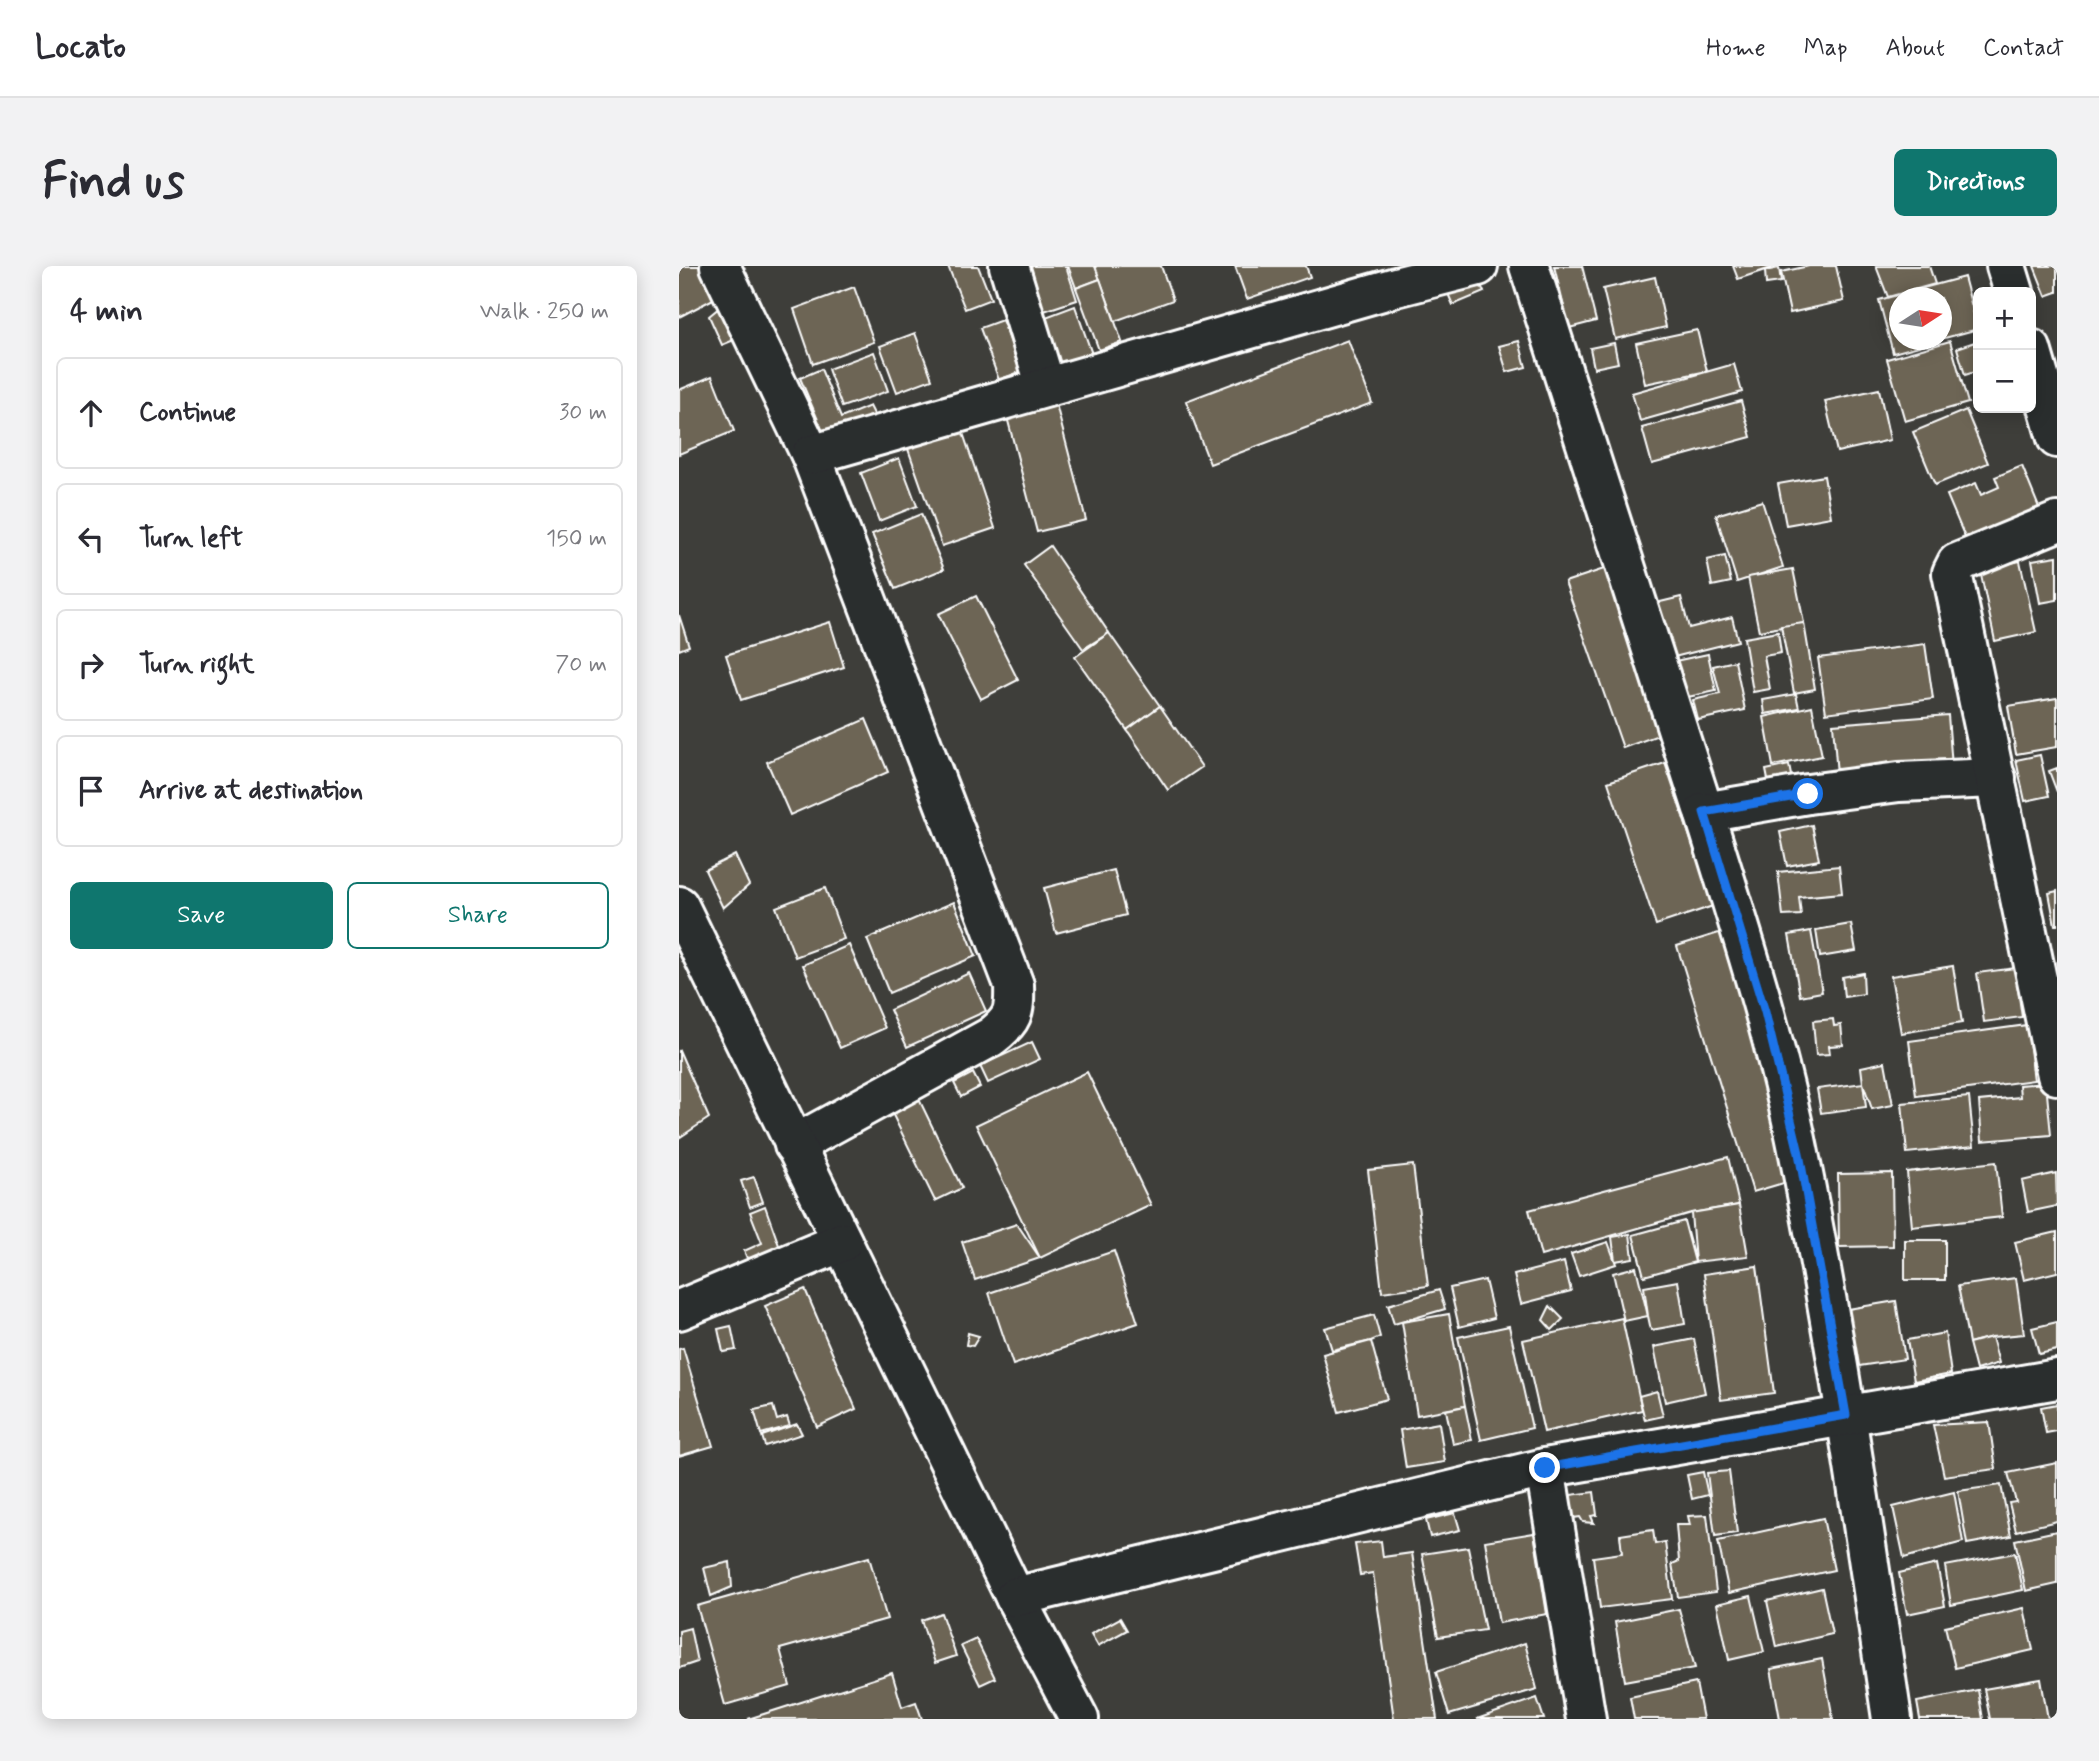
<!DOCTYPE html>
<html lang="en">
<head>
<meta charset="utf-8">
<style>
	:root { --surface:#fff; --page:#f2f2f3; --text:#2b2b33; --muted:#7c7c81; --line:#e1e1e2; --accent:#0f766e }
	body { margin:0; font-family:Mynerve,sans-serif; background:var(--page); color:var(--text) }
	.controls { position:absolute; right:21px; top:21px; display:grid; overflow:hidden; border-radius:10px; box-shadow:0 4px 18px #0003 }
	.controls button { width:63px; height:63px; display:grid; place-items:center; padding:0; border:0; border-bottom:2px solid var(--line); background:var(--surface); color:var(--text); font:35px sans-serif }
	.compass { position:absolute; left:1210px; top:21px; width:63px; height:63px; border-radius:50%; background:var(--surface); box-shadow:0 4px 18px #0003; rotate:78deg }
	.stop { position:absolute; width:21px; height:21px; margin:-16px; border:5px solid #1a73e8; border-radius:50%; background:#fff }
	.stop.end { background:#1a73e8; border-color:#fff; box-shadow:0 2px 7px #0008 }
	.list { margin:0; padding:0; list-style:none }
	h2 { display:flex; justify-content:space-between; align-items:center; height:91px; margin:0; padding:0 28px; font-size:30px }
	h2 small { font-size:23px; font-weight:400; color:var(--muted) }
	.list li { display:grid; grid-template-columns:46px 1fr auto; gap:21px; align-items:center; box-sizing:border-box; height:112px; margin:0 14px 14px; padding:0 14px; border:2px solid var(--line); border-radius:10px }
	.list b { display:block; font-size:26px; white-space:nowrap }
	.list em { font-size:23px; font-style:normal; color:var(--muted) }
	.actions { display:flex; gap:14px; padding:21px 28px }
	.actions a { flex:1; padding:16px 0; border:2px solid var(--accent); border-radius:10px; text-align:center; font-size:24px; color:var(--accent) }
	.actions .main { background:var(--accent); color:#fff }
	.icon { flex:none; width:38px; height:38px; fill:none; stroke:currentColor; stroke-width:2; stroke-linecap:round; stroke-linejoin:round }
	.map { position:relative; flex:none; width:1378px; height:1453px; overflow:hidden; border-radius:10px }
	header { display:flex; align-items:center; gap:42px; box-sizing:border-box; height:98px; padding:0 35px; background:var(--surface); border-bottom:2px solid var(--line) }
	header strong { font-size:33px }
	nav { display:flex; gap:38px; margin-inline-start:auto; font-size:24px }
	.intro { display:flex; align-items:center; justify-content:space-between; box-sizing:border-box; height:168px; padding:0 42px }
	h1 { margin:0; font-size:49px }
	.button { padding:18px 32px; border-radius:10px; background:var(--accent); color:#fff; font-size:24px; font-weight:700 }
	main { display:flex; gap:42px; padding:0 42px }
	aside { flex:1; background:var(--surface); border-radius:10px; box-shadow:0 4px 18px #0003 }
	.map>svg:first-child { display:block }
</style>
</head>
<body>
<header>
<strong>Locato</strong>
<nav><a>Home</a><a>Map</a><a>About</a><a>Contact</a></nav>
</header>
<div class="intro"><h1>Find us</h1><a class="button">Directions</a></div>
<main>
<aside>
<h2>4 min<small>Walk · 250 m</small></h2>
<ul class="list">
<li><svg class="icon" aria-label="ahead" viewBox="0 0 24 24"><path d="M12 20V5M6 11l6-6 6 6"/></svg><div><b>Continue</b></div><em>30 m</em></li>
<li><svg class="icon" aria-label="left" viewBox="0 0 24 24"><path d="M17 20v-9H6M10 6l-5 5 5 5"/></svg><div><b>Turn left</b></div><em>150 m</em></li>
<li><svg class="icon" aria-label="right" viewBox="0 0 24 24"><path d="M7 20v-9h11M14 6l5 5-5 5"/></svg><div><b>Turn right</b></div><em>70 m</em></li>
<li><svg class="icon" aria-label="arrive" viewBox="0 0 24 24"><path d="M6 21V4h12l-3 4 3 4H6"/></svg><div><b>Arrive at destination</b></div></li>
</ul>
<div class="actions"><a class="main">Save</a><a>Share</a></div>
</aside>
<div class="map">
<svg width="1378" height="1453" viewBox="0 0 1378 1453">
	<rect width="100%" height="100%" fill="#3e3e3a"/>
	<filter id="ink" filterUnits="userSpaceOnUse"><feTurbulence type="fractalNoise" baseFrequency=".0143" numOctaves="2"/><feDisplacementMap in="SourceGraphic" scale="14" xChannelSelector="R" yChannelSelector="G"/><feConvolveMatrix kernelMatrix="1 2 1 2 8 2 1 2 1" color-interpolation-filters="sRGB"/></filter>
	<g filter="url(#ink)">
		<g fill="#6d6555" stroke="#fff" stroke-width="2">
			<path d="M0,0H28L42,29L0,51Z"/>
			<path d="M269,0H299L312,33L286,43Z"/>
			<path d="M340,0H387L398,34L356,48Z"/>
			<path d="M389,0H416L421,13L397,22Z"/>
			<path d="M416,0H482L494,34L436,55Z"/>
			<path d="M556,0H627L631,11L568,33Z"/>
			<path d="M875,0H903L917,55L890,62Z"/>
			<path d="M1054,0H1098L1059,13Z"/>
			<path d="M1130,0H1157L1165,35L1111,47L1102,6Z"/>
			<path d="M1197,0H1250L1256,18L1209,31Z"/>
			<path d="M1355,0H1378V26L1367,30Z"/>
			<path d="M1100,2L1102,16L1087,18L1086,5Z"/>
			<path d="M797,8L805,26L774,39L766,21Z"/>
			<path d="M976,11L987,61L936,73L924,23Z"/>
			<path d="M1285,11L1299,63L1262,73V32H1220V74H1262L1214,87L1200,34Z"/>
			<path d="M421,13L443,76L420,84L397,22Z"/>
			<path d="M175,21L195,76L134,98L115,43Z"/>
			<path d="M46,37L60,72L43,79L30,50Z"/>
			<path d="M396,40L414,91L374,106L356,55Z"/>
			<path d="M323,54L343,105L320,114L301,62Z"/>
			<path d="M1018,64L1028,105L966,118L957,77Z"/>
			<path d="M236,67L253,113L218,126L201,80Z"/>
			<path d="M669,74L693,137L531,198L507,135Z"/>
			<path d="M840,75L847,101L828,106L820,80Z"/>
			<path d="M1271,75L1289,137L1226,155L1208,93Z"/>
			<path d="M1299,75V105L1286,109L1278,82Z"/>
			<path d="M935,77L939,97L915,102L911,82Z"/>
			<path d="M195,86L209,125L163,141L149,103Z"/>
			<path d="M1055,98L1063,126L961,155L953,127Z"/>
			<path d="M142,103L162,152L191,140L198,154L148,175L121,112Z"/>
			<path d="M33,110L55,165L0,188V124Z"/>
			<path d="M1200,123L1211,174L1158,186L1146,135Z"/>
			<path d="M1062,135L1072,171L973,198L963,162Z"/>
			<path d="M377,138L407,254L358,266L328,151Z"/>
			<path d="M1287,144L1309,197L1256,219L1234,166Z"/>
			<path d="M282,161L316,262L263,280L228,180Z"/>
			<path d="M220,192L238,240L200,255L182,207Z"/>
			<path d="M1343,200L1361,244L1287,274L1268,229L1297,217L1302,229L1320,221L1316,211Z"/>
			<path d="M1145,210L1152,251L1107,259L1099,218Z"/>
			<path d="M1083,235L1104,301L1058,316L1037,249Z"/>
			<path d="M242,248L265,303L216,323L193,268Z"/>
			<path d="M371,280L430,367L404,383L345,299Z"/>
			<path d="M1046,290L1052,316L1033,320L1028,294Z"/>
			<path d="M1378,290V334L1361,337L1353,294Z"/>
			<path d="M1341,295L1357,366L1316,375L1301,304Z"/>
			<path d="M928,302L985,467L944,482L886,316Z"/>
			<path d="M1114,303L1125,357L1080,365L1069,311Z"/>
			<path d="M297,330L339,414L302,433L259,348Z"/>
			<path d="M1002,331L1010,362L1053,351L1059,375L991,392L977,337Z"/>
			<path d="M0,349L10,380L0,384Z"/>
			<path d="M151,356L165,401L62,434L47,389Z"/>
			<path d="M1125,357L1136,423L1115,427L1102,360Z"/>
			<path d="M1099,366L1102,387L1085,390L1091,423L1074,426L1065,372Z"/>
			<path d="M430,367L481,440L448,464L396,391Z"/>
			<path d="M1246,378L1254,433L1147,447L1139,392Z"/>
			<path d="M1029,388L1037,425L1004,432L996,395Z"/>
			<path d="M1056,395L1066,444L1019,454L1014,434L1041,428L1034,400Z"/>
			<path d="M1117,428L1120,442L1086,448L1084,434Z"/>
			<path d="M1378,432V481L1337,488L1329,440Z"/>
			<path d="M481,440L523,501L489,524L448,464Z"/>
			<path d="M1133,440L1143,490L1094,500L1085,451Z"/>
			<path d="M1269,449L1273,501L1158,509L1154,458Z"/>
			<path d="M187,453L209,506L111,549L88,496Z"/>
			<path d="M1361,489L1370,530L1346,535L1337,494Z"/>
			<path d="M986,497L1034,640L977,659L929,516Z"/>
			<path d="M1110,499L1114,520L1091,524L1087,504Z"/>
			<path d="M1378,502V526L1370,505Z"/>
			<path d="M1133,559L1140,594L1108,600L1101,566Z"/>
			<path d="M56,589L70,619L44,642L26,604Z"/>
			<path d="M1160,600L1163,627L1120,631L1122,649L1104,650L1099,606Z"/>
			<path d="M435,604L447,649L377,667L365,622Z"/>
			<path d="M146,622L165,673L116,691L97,641Z"/>
			<path d="M1378,625V659H1376L1370,627Z"/>
			<path d="M275,636L297,690L210,727L188,673Z"/>
			<path d="M1172,658L1177,685L1141,691L1137,664Z"/>
			<path d="M1132,665L1143,726L1121,730L1110,669Z"/>
			<path d="M1043,666L1118,913L1074,926L998,680Z"/>
			<path d="M170,679L206,762L161,782L124,699Z"/>
			<path d="M1274,700L1283,757L1222,767L1212,710Z"/>
			<path d="M1336,702L1343,751L1305,756L1298,707Z"/>
			<path d="M290,707L307,745L228,781L211,744Z"/>
			<path d="M1184,707L1185,728L1165,731L1163,711Z"/>
			<path d="M1154,753L1155,760L1162,759L1164,779L1150,780L1151,788L1137,789L1134,755Z"/>
			<path d="M1348,759L1355,814L1237,830L1230,775Z"/>
			<path d="M353,776L361,793L309,817L301,800Z"/>
			<path d="M0,784L30,852L0,872Z"/>
			<path d="M1206,796L1214,839L1193,843L1184,817L1182,801Z"/>
			<path d="M408,806L472,939L361,992L297,859Z"/>
			<path d="M294,807L301,821L282,831L275,817Z"/>
			<path d="M1184,817L1187,841L1142,847L1138,823Z"/>
			<path d="M1367,817L1372,869L1303,875L1300,835L1341,831L1340,819Z"/>
			<path d="M237,827L283,922L256,935L210,841Z"/>
			<path d="M1290,831L1295,880L1228,887L1223,837Z"/>
			<path d="M1049,891L1060,939L1012,947L862,990L850,944Z"/>
			<path d="M1317,896L1323,951L1233,961L1228,906Z"/>
			<path d="M734,899L749,1020L703,1026L689,904Z"/>
			<path d="M1213,907L1214,980L1160,981L1159,908Z"/>
			<path d="M1377,907L1378,940L1349,946L1343,915Z"/>
			<path d="M75,911L84,936L71,941L62,915Z"/>
			<path d="M1060,939L1069,990L1016,996L1012,947Z"/>
			<path d="M86,940L102,985L70,997L65,985L83,977L71,946Z"/>
			<path d="M1005,955L1016,996L965,1010L954,969Z"/>
			<path d="M338,958L361,992L296,1014L283,976Z"/>
			<path d="M1378,966V1006L1345,1014L1336,976Z"/>
			<path d="M951,968L954,992L936,995L933,971Z"/>
			<rect x="1226" y="974" width="40" height="40"/>
			<path d="M929,976L937,998L900,1010L892,988Z"/>
			<path d="M435,985L459,1057L334,1099L310,1027Z"/>
			<path d="M885,996L892,1025L842,1038L835,1009Z"/>
			<path d="M1078,1000L1095,1127L1042,1134L1025,1008Z"/>
			<path d="M957,1001L969,1050L945,1055L934,1007Z"/>
			<path d="M1337,1012L1345,1068L1313,1071L1290,1077L1279,1020Z"/>
			<path d="M806,1014L815,1052L780,1061L771,1022Z"/>
			<path d="M999,1015L1006,1058L972,1064L969,1050L965,1021Z"/>
			<path d="M126,1023L177,1143L138,1161L86,1040Z"/>
			<path d="M760,1024L766,1043L715,1058L709,1039Z"/>
			<path d="M1217,1035L1226,1093L1167,1102L1157,1045Z"/>
			<path d="M871,1040L884,1053L873,1064L864,1054Z"/>
			<path d="M770,1048L786,1140L738,1149L723,1056Z"/>
			<path d="M695,1049L701,1071L692,1075L653,1084L646,1062Z"/>
			<path d="M943,1052L963,1144L865,1166L844,1074Z"/>
			<path d="M1378,1056V1084L1360,1088L1353,1062Z"/>
			<path d="M52,1060L57,1084L44,1086L39,1063Z"/>
			<path d="M830,1060L853,1162L802,1174L779,1071Z"/>
			<path d="M289,1067L300,1070L294,1080L287,1079Z"/>
			<path d="M1266,1067L1272,1108L1235,1115L1228,1074Z"/>
			<path d="M1313,1071L1320,1097L1297,1104L1290,1077Z"/>
			<path d="M1015,1073L1026,1127L986,1136L975,1081Z"/>
			<path d="M692,1075L708,1133L660,1146L644,1088Z"/>
			<path d="M4,1082L34,1180L0,1190V1083Z"/>
			<path d="M978,1125L984,1150L966,1154L960,1130Z"/>
			<path d="M1378,1138V1165L1367,1167L1362,1141Z"/>
			<path d="M94,1140L98,1154L108,1151L111,1160L82,1168L75,1144Z"/>
			<path d="M786,1140L793,1174L774,1178L767,1144Z"/>
			<path d="M1310,1156L1317,1203L1265,1210L1254,1159Z"/>
			<path d="M760,1157L766,1196L727,1202L721,1164Z"/>
			<path d="M118,1158L123,1168L86,1180L83,1170Z"/>
			<path d="M1378,1197V1255L1337,1265L1330,1237L1337,1236L1329,1207Z"/>
			<path d="M1050,1205L1058,1267L1036,1270L1028,1207Z"/>
			<path d="M1024,1206L1029,1229L1013,1233L1008,1209Z"/>
			<path d="M1322,1219L1332,1270L1288,1278L1279,1225Z"/>
			<path d="M915,1226L918,1249L912,1250L915,1257L904,1256L901,1251L894,1252L891,1229Z"/>
			<path d="M1275,1226L1284,1276L1225,1292L1214,1241Z"/>
			<path d="M776,1247L781,1264L751,1271L747,1254Z"/>
			<path d="M1028,1249L1037,1326L999,1331L993,1298L1000,1295L997,1259H1011L1009,1250Z"/>
			<path d="M1144,1252L1155,1304L1050,1327L1039,1275Z"/>
			<path d="M974,1264L976,1278L986,1276L993,1333L921,1342L914,1291L943,1287L941,1269Z"/>
			<path d="M1378,1265V1318L1347,1325L1336,1274Z"/>
			<path d="M855,1267L868,1348L820,1357L806,1275Z"/>
			<path d="M702,1275L704,1291L733,1287L758,1453H715L694,1307L681,1309L676,1278Z"/>
			<path d="M789,1281L806,1364L759,1371L743,1288Z"/>
			<path d="M1336,1287L1344,1324L1272,1339L1266,1300Z"/>
			<path d="M190,1291L208,1353L101,1383L111,1420L46,1439L18,1340Z"/>
			<path d="M51,1296L53,1321L32,1330L25,1302Z"/>
			<path d="M1258,1298L1266,1340L1228,1348L1220,1307Z"/>
			<path d="M1143,1322L1153,1368L1098,1381L1088,1335Z"/>
			<path d="M1072,1330L1085,1386L1050,1394L1038,1338Z"/>
			<path d="M1345,1342L1354,1384L1276,1402L1266,1360Z"/>
			<path d="M1000,1343L1016,1402L946,1415L936,1356Z"/>
			<path d="M262,1347L277,1390L256,1397L242,1354Z"/>
			<path d="M441,1352L448,1364L419,1380L412,1368Z"/>
			<path d="M11,1362L18,1396L0,1402V1365Z"/>
			<path d="M297,1373L316,1412L301,1419L282,1380Z"/>
			<path d="M846,1377L858,1423L770,1449L757,1406Z"/>
			<path d="M1143,1393L1154,1453H1101L1092,1403Z"/>
			<path d="M213,1407L223,1441L237,1436L243,1453H69Z"/>
			<path d="M1362,1413L1369,1453H1311L1305,1423Z"/>
			<path d="M1017,1417L1024,1453H955L951,1431Z"/>
			<path d="M1299,1424L1304,1453H1241L1238,1436Z"/>
			<path d="M858,1432L865,1453H798Z"/>
		</g>
		<g fill="none" stroke-linecap="round" stroke-linejoin="round">
			<g stroke="#fff" stroke-width="44">
				<g id="minor">
					<path d="M41,0L132,189L335,719C336,747 334,754 312,771L115,879"/>
					<path d="M330,0L367,121"/>
					<path d="M850,0L1025,546L1129,528L1220,516L1317,512"/>
					<path d="M1327,0L1335,26"/>
					<path d="M1352,83L1378,172"/>
					<path d="M132,189L717,21L799,0"/>
					<path d="M1378,256L1278,297L1273,307L1378,809"/>
					<path d="M1025,546C1060,659 1097,772 1120,888C1158,1075 1185,1264 1213,1453"/>
					<path d="M0,640L336,1331L400,1453"/>
					<path d="M0,1044L163,976"/>
					<path d="M866,1202L907,1453"/>
					<path d="M336,1331L866,1202L1378,1113"/>
				</g>
			</g>
			<use href="#minor" stroke="#2a2d2e" stroke-width="38"/>
		</g>
	</g>
	<g fill="none" stroke-linecap="round" stroke-linejoin="round" filter="url(#ink)">
		<path stroke="#1a73e8" stroke-width="9" d="M866,1202L1167,1149L1120,887L1086,746L1025,546L1129,528"/>
	</g>
</svg>
<div class="controls">
<button>+</button>
<button>−</button>
</div>
<svg class="compass" viewBox="-18 -18 36 36"><path d="M0-13l5 13h-10z" fill="#e53935"/><path d="M0 13l5-13h-10z" fill="#7c7c81"/></svg>
<div class="stop" style="left:1129px;top:528px"></div>
<div class="stop end" style="left:866px;top:1202px"></div>
</div>
</main>
</body>
</html>
